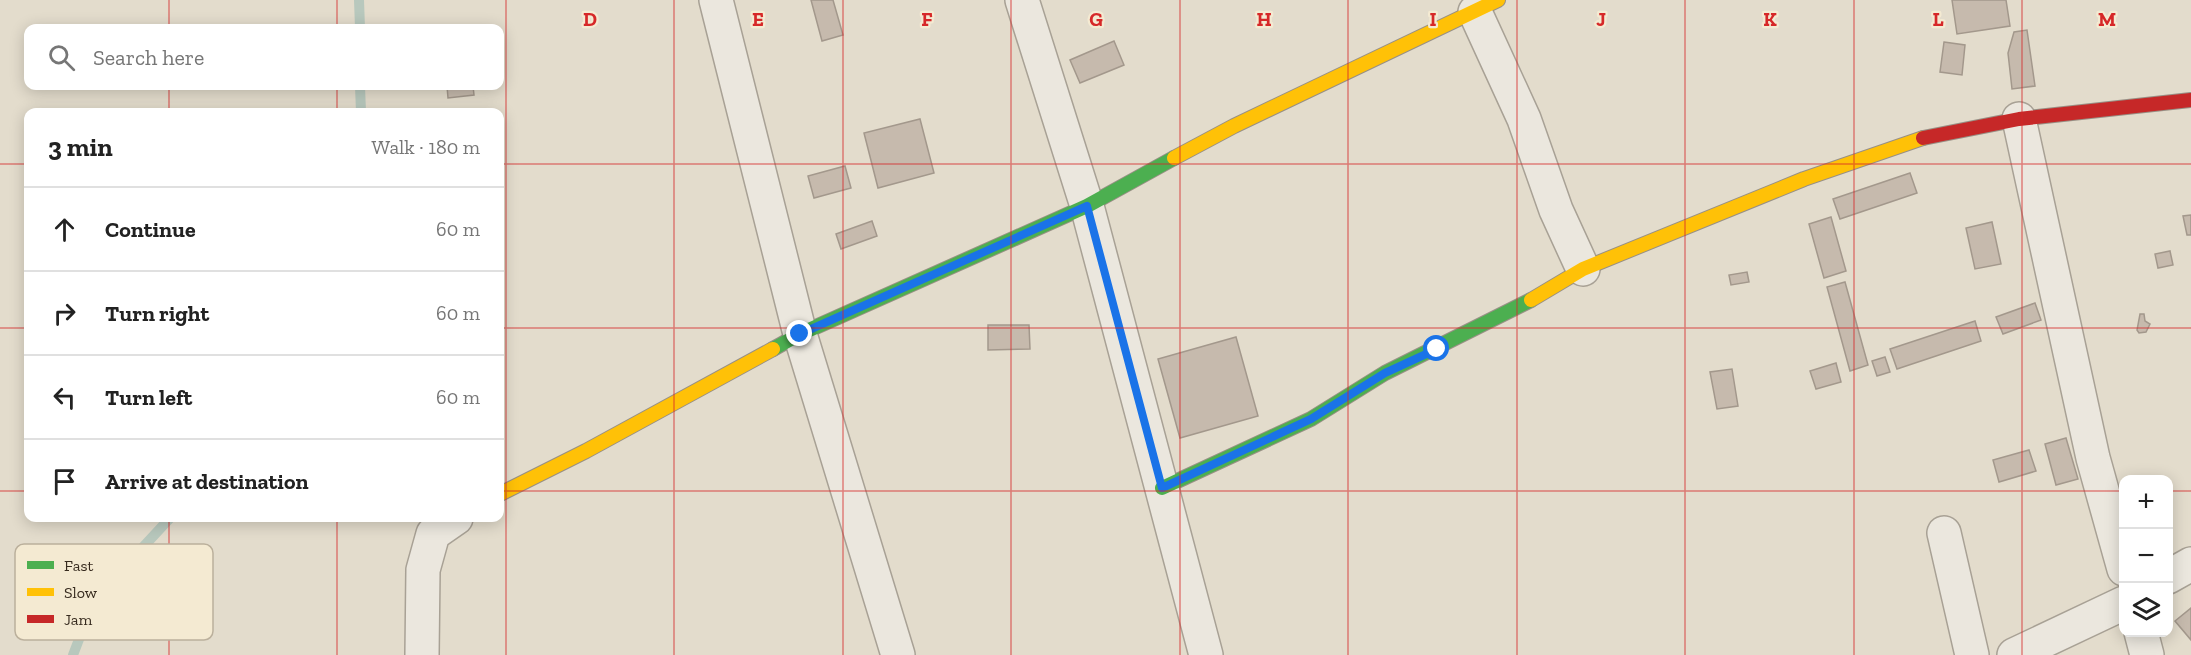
<!DOCTYPE html>
<html lang="en">
<head>
<meta charset="utf-8">
<style>
	:root { --surface:#fff; --page:#f2f2f2; --text:#222; --muted:#767676; --line:#e0e0e0 }
	body { margin:0; font-family:"Zilla Slab",serif; background:var(--page); color:var(--text) }
	.controls { position:absolute; right:18px; bottom:18px; display:grid; overflow:hidden; border-radius:12px; box-shadow:0 3px 15px #0003 }
	.controls button { width:54px; height:54px; display:grid; place-items:center; padding:0; border:0; border-bottom:2px solid var(--line); background:var(--surface); color:var(--text); font:30px sans-serif }
	.stop { position:absolute; width:18px; height:18px; margin:-14px; border:4px solid #1a73e8; border-radius:50%; background:#fff }
	.stop.end { background:#1a73e8; border-color:#fff; box-shadow:0 2px 6px #0008 }
	.list { margin:0; padding:0; list-style:none }
	h2 { display:flex; justify-content:space-between; align-items:center; height:78px; margin:0; padding:0 24px; font-size:26px }
	h2 small { font-size:20px; font-weight:400; color:var(--muted) }
	.list li { display:grid; grid-template-columns:39px 1fr auto; gap:18px; align-items:center; box-sizing:border-box; height:84px; padding:0 24px; border-top:2px solid var(--line) }
	.list b { display:block; font-size:22px; white-space:nowrap }
	.list em { font-size:20px; font-style:normal; color:var(--muted) }
	.icon { flex:none; width:33px; height:33px; fill:none; stroke:currentColor; stroke-width:2; stroke-linecap:round; stroke-linejoin:round }
	.map { position:relative; flex:none; width:2191px; height:655px; overflow:hidden }
	.search { position:absolute; background:var(--surface); box-shadow:0 3px 15px #0003; left:24px; top:24px; width:480px; height:66px; display:flex; align-items:center; gap:15px; box-sizing:border-box; padding:0 21px; border-radius:12px; color:var(--muted); font-size:22px }
	.panel { position:absolute; background:var(--surface); box-shadow:0 3px 15px #0003; left:24px; top:108px; width:480px; height:414px; border-radius:12px }
	.map>svg:first-child { display:block }
</style>
</head>
<body>
<div class="map">
<svg width="2191" height="655" viewBox="0 0 2191 655">
	<rect width="100%" height="100%" fill="#e3dccc"/>
	<g fill="none" stroke-linecap="round" stroke-linejoin="round">
		<g stroke="#b8c8bd" stroke-width="10">
			<path d="M359,0L360,28"/>
			<path d="M360,86L361,112"/>
			<path d="M73,655L94,600L170,518"/>
		</g>
	</g>
	<g fill="#c6baad" stroke="#a3988c" stroke-width="1.5">
		<path d="M811,0H833L843,35L822,41Z"/>
		<path d="M1952,0H2006L2010,26L1957,34Z"/>
		<path d="M2027,30L2035,86L2012,89L2008,53L2014,32Z"/>
		<path d="M1114,41L1124,65L1080,83L1070,60Z"/>
		<path d="M1944,42L1965,45L1962,75L1940,72Z"/>
		<path d="M447,86H473L474,95L448,98Z"/>
		<path d="M920,119L934,173L878,188L864,133Z"/>
		<path d="M845,166L851,188L814,198L808,176Z"/>
		<path d="M1910,173L1917,193L1840,219L1833,199Z"/>
		<path d="M2191,215V235H2187L2183,216Z"/>
		<path d="M1831,217L1846,271L1824,278L1809,224Z"/>
		<path d="M872,221L877,236L841,249L836,234Z"/>
		<path d="M1992,222L2001,264L1975,269L1966,228Z"/>
		<path d="M2170,251L2173,265L2158,268L2155,254Z"/>
		<path d="M1747,272L1749,282L1731,285L1729,275Z"/>
		<path d="M1845,282L1868,365L1850,371L1827,287Z"/>
		<path d="M2035,303L2041,320L2003,334L1996,317Z"/>
		<path d="M2140,314H2144L2145,321L2150,324L2146,332L2139,333L2137,330Z"/>
		<path d="M1975,321L1981,341L1897,369L1890,349Z"/>
		<path d="M988,325H1029L1030,349L988,350Z"/>
		<path d="M1236,337L1258,416L1180,438L1158,359Z"/>
		<path d="M1885,357L1890,372L1877,376L1872,361Z"/>
		<path d="M1836,363L1841,382L1816,389L1810,371Z"/>
		<path d="M1732,369L1738,406L1717,409L1710,372Z"/>
		<path d="M2066,438L2078,479L2056,485L2045,444Z"/>
		<path d="M2029,450L2036,471L1999,482L1993,460Z"/>
		<path d="M2191,608V640L2175,621Z"/>
	</g>
	<g fill="none" stroke-linecap="round" stroke-linejoin="round">
		<g stroke="#a8a195" stroke-width="36">
			<g id="street">
				<path d="M716,0L800,334L898,655"/>
				<path d="M1022,0L1087,206L1206,655"/>
				<path d="M1475,12L1524,119L1556,210L1583,269"/>
				<path d="M2019,119L2093,458L2124,569"/>
				<path d="M1944,533L1972,655"/>
				<path d="M2168,577L2191,564"/>
				<path d="M2141,632L2147,655"/>
				<path d="M422,655L423,570L433,534L456,518"/>
				<path d="M2014,655L2124,603"/>
			</g>
		</g>
		<g stroke="#989085" stroke-width="16">
			<g id="fast">
				<path d="M773,349L800,334L1087,206L1174,158"/>
				<path d="M1162,488L1311,419L1385,373L1531,300"/>
			</g>
		</g>
		<g stroke="#989085" stroke-width="16">
			<g id="slow">
				<path d="M1174,158L1234,126L1498,0"/>
				<path d="M1531,300L1583,269L1804,179L1923,138"/>
				<path d="M500,494L586,451L773,349"/>
			</g>
		</g>
		<g stroke="#989085" stroke-width="16">
			<path id="jam" d="M1923,138L2019,119L2191,100"/>
		</g>
		<use href="#street" stroke="#ebe7de" stroke-width="33"/>
		<use href="#fast" stroke="#4caf50" stroke-width="14"/>
		<use href="#slow" stroke="#ffc107" stroke-width="14"/>
		<use href="#jam" stroke="#c62828" stroke-width="14"/>
	</g>
	<g fill="none" stroke-linecap="round" stroke-linejoin="round">
		<path stroke="#1a73e8" stroke-width="8" d="M800,334L1087,206L1162,488L1311,419L1385,373L1437,349"/>
	</g>
	<path fill="none" stroke="#d62828" stroke-width="1.5" stroke-opacity="0.55" d="M169,0V28M337,0V28M506,0V655M674,0V655M843,0V655M1011,0V655M1180,0V655M1348,0V655M1517,0V655M1685,0V655M1854,0V655M2022,0V655M169,86V112M337,86V112M0,164H28M500,164H2191M0,328H28M500,328H2191M0,491H28M500,491H2124M2168,491H2191M169,518V655M337,518V655"/>
	<rect x="15" y="544" width="198" height="96" rx="9" fill="#f4ead2" stroke="#bbb09c" stroke-width="1.5"/>
	<rect x="27" y="561" width="27" height="8" fill="#4caf50"/>
	<rect x="27" y="588" width="27" height="8" fill="#ffc107"/>
	<rect x="27" y="615" width="27" height="8" fill="#c62828"/>
	<g font-size="16" fill="#362a1e">
		<text x="64" y="571">Fast</text>
		<text x="64" y="598">Slow</text>
		<text x="64" y="625">Jam</text>
	</g>
	<g font-size="20" text-anchor="middle" font-weight="bold" fill="#d62828" stroke="#f4ead2" stroke-width="4.5" stroke-linejoin="round" paint-order="stroke">
		<text x="590" y="26">D</text>
		<text x="758" y="26">E</text>
		<text x="927" y="26">F</text>
		<text x="1096" y="26">G</text>
		<text x="1264" y="26">H</text>
		<text x="1433" y="26">I</text>
		<text x="1601" y="26">J</text>
		<text x="1770" y="26">K</text>
		<text x="1938" y="26">L</text>
		<text x="2107" y="26">M</text>
	</g>
</svg>
<div class="controls">
<button>+</button>
<button>−</button>
<button><svg class="icon" aria-label="layers" viewBox="0 0 24 24"><path d="M12 4l9 5-9 5-9-5zM3 14l9 5 9-5"/></svg></button>
</div>
<div class="stop" style="left:1437px;top:349px"></div>
<div class="stop end" style="left:800px;top:334px"></div>
<div class="search"><svg class="icon" aria-label="search" viewBox="0 0 24 24"><circle cx="10" cy="10" r="6"/><path d="M15 15l6 6"/></svg>Search here</div>
<section class="panel">
<h2>3 min<small>Walk · 180 m</small></h2>
<ul class="list">
<li><svg class="icon" aria-label="ahead" viewBox="0 0 24 24"><path d="M12 20V5M6 11l6-6 6 6"/></svg><div><b>Continue</b></div><em>60 m</em></li>
<li><svg class="icon" aria-label="right" viewBox="0 0 24 24"><path d="M7 20v-9h11M14 6l5 5-5 5"/></svg><div><b>Turn right</b></div><em>60 m</em></li>
<li><svg class="icon" aria-label="left" viewBox="0 0 24 24"><path d="M17 20v-9H6M10 6l-5 5 5 5"/></svg><div><b>Turn left</b></div><em>60 m</em></li>
<li><svg class="icon" aria-label="arrive" viewBox="0 0 24 24"><path d="M6 21V4h12l-3 4 3 4H6"/></svg><div><b>Arrive at destination</b></div></li>
</ul>
</section>
</div>
</body>
</html>
